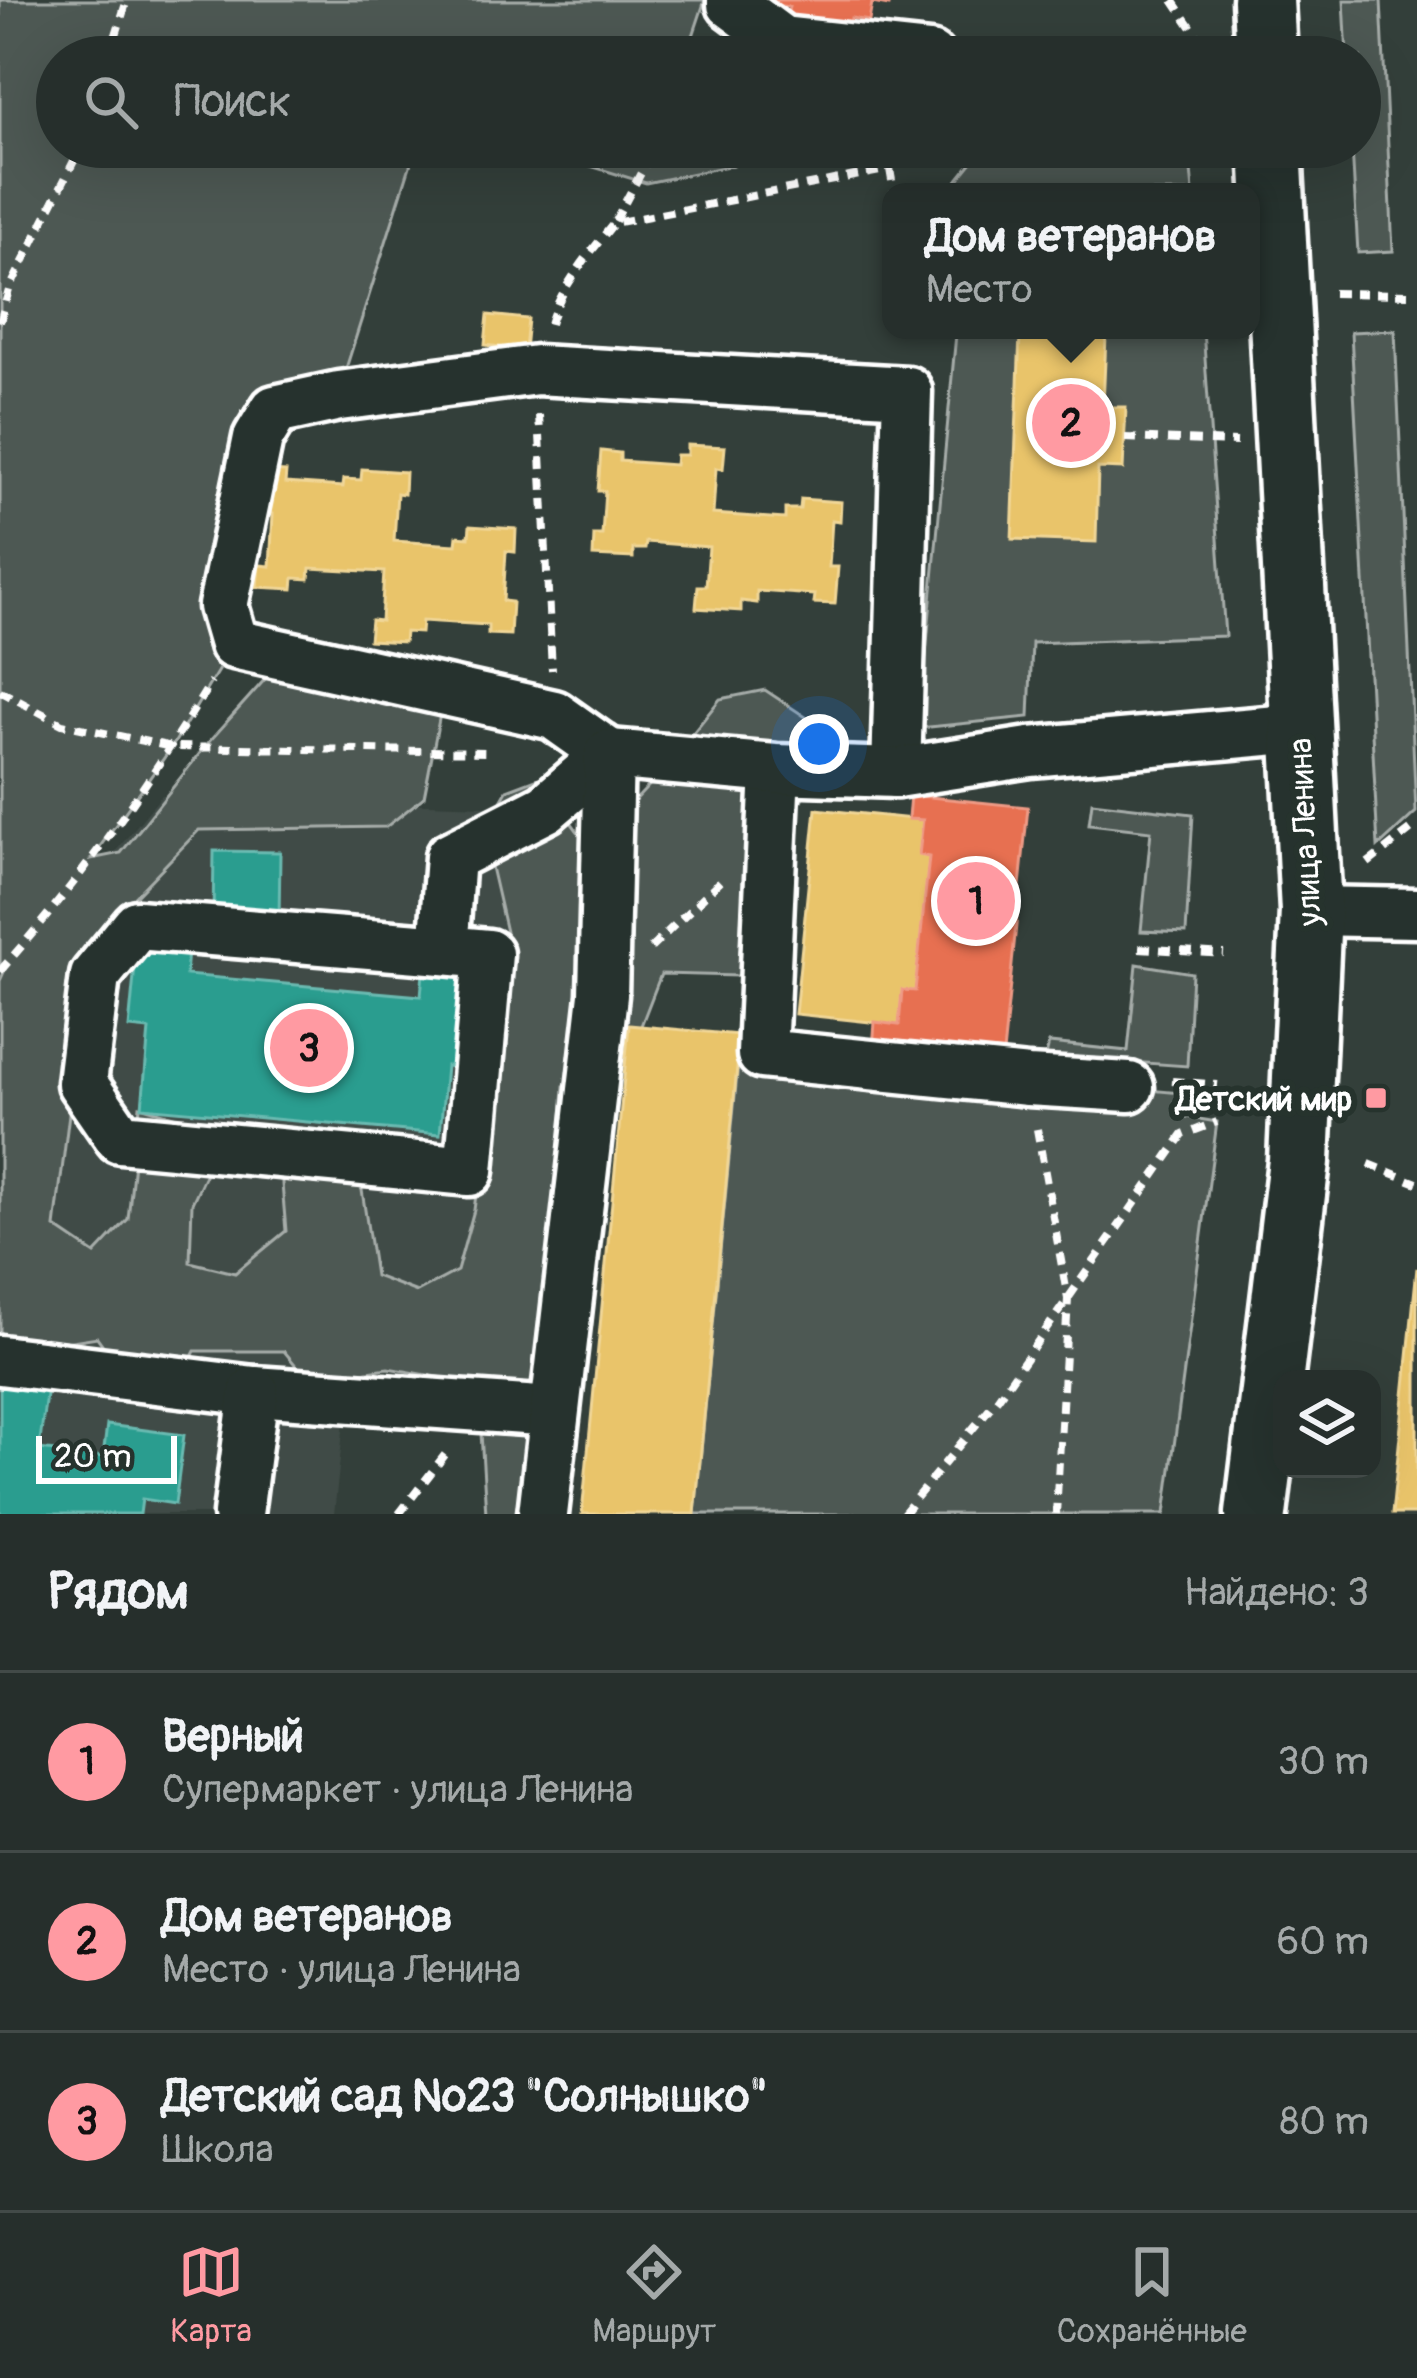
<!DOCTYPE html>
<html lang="ru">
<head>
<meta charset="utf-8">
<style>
	:root { --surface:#262f2c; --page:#323b38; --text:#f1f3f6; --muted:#a4a9a9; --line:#424a48; --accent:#ff9aa2 }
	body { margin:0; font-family:Pangolin,sans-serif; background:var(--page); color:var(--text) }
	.controls { position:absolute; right:36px; bottom:36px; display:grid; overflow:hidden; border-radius:24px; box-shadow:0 12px 48px #0002 }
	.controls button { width:108px; height:108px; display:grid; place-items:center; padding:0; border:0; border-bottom:3px solid var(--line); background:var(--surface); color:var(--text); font:60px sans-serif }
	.scale { position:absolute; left:36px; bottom:30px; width:141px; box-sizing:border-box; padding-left:12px; border:6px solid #fff; border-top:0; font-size:33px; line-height:42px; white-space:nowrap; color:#fff; -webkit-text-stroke:9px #26332d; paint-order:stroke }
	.you { position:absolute; left:819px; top:744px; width:42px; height:42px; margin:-30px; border:9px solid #fff; border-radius:50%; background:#1a73e8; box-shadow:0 0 0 18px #1a73e833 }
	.badge { display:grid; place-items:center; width:78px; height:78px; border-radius:50%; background:var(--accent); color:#111; font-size:39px; font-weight:700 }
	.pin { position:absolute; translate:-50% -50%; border:6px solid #fff; box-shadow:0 3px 12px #0006 }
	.popup { position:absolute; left:882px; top:183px; width:378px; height:156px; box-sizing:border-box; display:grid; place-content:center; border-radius:24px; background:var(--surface); filter:drop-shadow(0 3px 9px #0005); font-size:39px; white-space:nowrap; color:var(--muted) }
	.popup b { font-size:45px; color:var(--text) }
	.popup::after { content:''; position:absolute; left:50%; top:100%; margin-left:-24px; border:24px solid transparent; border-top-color:var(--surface) }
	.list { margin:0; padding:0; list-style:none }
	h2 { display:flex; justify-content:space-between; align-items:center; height:156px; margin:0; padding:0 48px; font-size:51px }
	h2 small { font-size:39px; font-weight:400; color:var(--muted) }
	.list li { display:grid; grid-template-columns:78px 1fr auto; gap:36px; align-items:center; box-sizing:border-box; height:180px; padding:0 48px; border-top:3px solid var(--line) }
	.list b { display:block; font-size:45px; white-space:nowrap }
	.list p { margin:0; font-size:39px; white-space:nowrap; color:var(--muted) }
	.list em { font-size:39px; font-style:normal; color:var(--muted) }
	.icon { flex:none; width:66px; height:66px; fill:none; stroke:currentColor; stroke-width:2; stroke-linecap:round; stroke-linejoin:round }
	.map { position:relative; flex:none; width:1417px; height:1514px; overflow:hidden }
	.search { position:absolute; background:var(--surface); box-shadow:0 12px 48px #0002; left:36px; right:36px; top:36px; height:132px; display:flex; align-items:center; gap:30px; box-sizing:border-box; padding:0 42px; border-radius:66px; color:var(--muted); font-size:45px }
	.sheet { height:696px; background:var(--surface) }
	nav { display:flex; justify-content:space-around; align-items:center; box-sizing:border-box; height:168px; border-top:3px solid var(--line); background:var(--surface); font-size:33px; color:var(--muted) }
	nav a { display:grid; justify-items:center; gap:6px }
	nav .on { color:var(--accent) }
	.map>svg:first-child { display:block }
</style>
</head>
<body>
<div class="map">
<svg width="1417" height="1514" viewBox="0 0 1417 1514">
	<rect width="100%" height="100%" fill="#333f3a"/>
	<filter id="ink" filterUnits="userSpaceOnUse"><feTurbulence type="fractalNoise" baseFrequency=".00833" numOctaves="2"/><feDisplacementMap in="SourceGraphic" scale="24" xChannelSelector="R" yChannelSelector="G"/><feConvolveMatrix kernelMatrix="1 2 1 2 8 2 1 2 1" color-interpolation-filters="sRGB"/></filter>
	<g filter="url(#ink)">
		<path fill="#404c47" d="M162,795L546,808L494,1364L352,1348L334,1514H0V992Z"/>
		<g fill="#4d5853" stroke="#a6aca9" stroke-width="3">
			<path d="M0,0H705L686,57H57V147H416L343,378L275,410L234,644L172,747L91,859L121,853L208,743L268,676L440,714L424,797L386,827L199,830L90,943L55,1227L95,1254L128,1219L140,1106L187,1120L213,1158L192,1203L190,1262L235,1273L286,1231L282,1184L284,1135L360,1177L375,1276L417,1292L457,1271L474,1210L509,945L483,832L507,790L552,773L568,818L590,848L661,773L720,699L765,690L833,735L796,811L786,962L739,976L661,974L632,1049L599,1085L564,1086L536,1514H486L478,1384L388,1368L308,1380L284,1351H195L173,1394L126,1377L97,1337L33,1347L0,1345V981L8,963L0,971Z"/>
			<path d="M1344,0H1381L1393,251L1358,253L1352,147H1360V57H1347Z"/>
			<path d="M528,147H821L646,183Z"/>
			<path d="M984,147H1189L1193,192H948Z"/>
			<path d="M950,330H1203L1225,636L1032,643L1029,717L919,728L956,334Z"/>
			<path d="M1395,330L1416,812L1378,847L1351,332Z"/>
			<path d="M1092,802L1193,814L1186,933L1141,931L1151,831L1089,824Z"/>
			<path d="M1137,964L1192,973L1187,1066L1046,1056L1049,1043L1128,1051Z"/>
			<path d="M739,1053L1182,1093L1181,1116L1217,1122L1165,1514H695Z"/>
		</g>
		<g fill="#e9c46a" stroke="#f0d697" stroke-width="3">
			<path d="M488,315L528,319L525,350L485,345Z"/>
			<path d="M1020,333L1106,336L1103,407H1126L1123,469L1098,468L1096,542L1012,539Z"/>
			<path d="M687,445L725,447L723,469L716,468L713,514L785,519V509H800L801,499L841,502L840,521L832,520L829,567H838L835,604L814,603L815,595L757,591V603L741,601V611L696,608L698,586H706L709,547L646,542L645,549H633V558L593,556L594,535H602L605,491H598L601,451L620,453V461L675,465L676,455H687Z"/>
			<path d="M362,469L405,472L404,494L397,493L394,541L456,545L457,536L469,537L470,526L516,529L515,552L506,551L503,601L512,602L510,635L488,634V625L422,621L421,633L405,632L404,642L369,640L371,620L381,621L384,572L310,568L309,579L294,578L293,589L257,587L259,565L270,566L273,514L264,513L267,471L286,472L285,483L343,487L344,479L361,480Z"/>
			<path d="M816,809L923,820L919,855L929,857L915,991L902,990L899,1025L795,1014Z"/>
			<path d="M629,1025L740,1035L695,1514H582Z"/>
			<path d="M1417,1268V1514H1392Z"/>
		</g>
		<g fill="#e76f51" stroke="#ee9a85" stroke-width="3">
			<path d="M769,0H890L889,6L872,3L869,21L851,18L848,34L785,23L789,7L769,4Z"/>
			<path d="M910,795L1028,807L1002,1063L873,1049L875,1022L899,1025L902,990L915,991L929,857L919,855L923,820L908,819Z"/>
		</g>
		<g fill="#2a9d8f" stroke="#6abab1" stroke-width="3">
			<path d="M214,851L280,852L279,921L213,920Z"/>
			<path d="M137,945L188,950L186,975L421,996L423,973L476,977L468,1069L446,1066L440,1134L142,1107L149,1030L129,1028Z"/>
			<path d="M0,1372L48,1379L39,1449L103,1457L107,1425L184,1435L175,1504L142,1499L140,1514H0Z"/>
		</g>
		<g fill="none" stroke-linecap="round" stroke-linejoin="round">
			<g stroke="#fff" stroke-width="57">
				<g id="minor">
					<path d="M732,0V4L782,41L930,57"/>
					<path d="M775,769L762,1054L1028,1081L1129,1087"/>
					<path d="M1311,911L1417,913"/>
					<path d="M443,950L488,954L469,1171L120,1138L82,1083L95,976L137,925L443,950L450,857L546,808L609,754L554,715L234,644L223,606L258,438L275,410L339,396L537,370L907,391L896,773"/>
					<path d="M0,1360L254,1391L553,1412"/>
					<path d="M238,1514L254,1391"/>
					<path d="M543,1514L603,995L609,754L775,769L896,773L1030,752L1300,728"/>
				</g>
			</g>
			<g stroke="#fff" stroke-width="69">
				<g id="major">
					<path d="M1263,0L1266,57"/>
					<path d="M1256,1514L1299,1161L1311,911L1271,147"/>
				</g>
			</g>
			<g stroke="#fff" stroke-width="8" stroke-dasharray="12 9" stroke-linecap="butt">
				<path d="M1173,0L1211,56"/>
				<path d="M109,57L127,0"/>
				<path d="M890,169L894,192"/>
				<path d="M615,221L655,147"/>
				<path d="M1333,293L1417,294"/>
				<path d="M0,322L9,290L81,147"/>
				<path d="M550,324C561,286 590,253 614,223L890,169L891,147"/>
				<path d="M539,415L552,670"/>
				<path d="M1125,438L1237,442"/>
				<path d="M0,691L62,724L172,747L488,752"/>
				<path d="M1368,863L1417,825"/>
				<path d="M651,948L722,879"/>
				<path d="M1139,948L1224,954"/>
				<path d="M0,971C79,882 149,784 211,682"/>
				<path d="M1172,1081L1218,1085"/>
				<path d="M1037,1129L1068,1299L1056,1514"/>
				<path d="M1369,1164L1417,1183"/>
				<path d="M399,1514L448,1451"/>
				<path d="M903,1514L998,1398L1183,1135L1217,1122"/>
			</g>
			<use href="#minor" stroke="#26332d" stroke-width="48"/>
			<use href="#major" stroke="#26332d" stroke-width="60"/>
		</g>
	</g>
	<rect fill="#ff9aa2" stroke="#26332d" stroke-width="4.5" x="1364" y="1086" width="24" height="24" rx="6"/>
	<g text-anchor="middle" stroke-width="12" stroke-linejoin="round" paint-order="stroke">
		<g font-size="33" fill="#fff" stroke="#26332d">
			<text transform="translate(1304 832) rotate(-93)" y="12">улица Ленина</text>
		</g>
		<g font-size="33" font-weight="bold" fill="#fff" stroke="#26332d" text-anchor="end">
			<text x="1352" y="1110">Детский мир</text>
		</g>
	</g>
</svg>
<div class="controls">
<button><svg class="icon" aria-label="layers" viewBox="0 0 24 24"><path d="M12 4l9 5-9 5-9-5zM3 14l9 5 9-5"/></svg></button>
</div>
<div class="scale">20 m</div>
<div class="you"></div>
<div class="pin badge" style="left:976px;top:901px">1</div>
<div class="pin badge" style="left:1071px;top:423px">2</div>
<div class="popup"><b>Дом ветеранов</b>Место</div>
<div class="pin badge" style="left:309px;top:1048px">3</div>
<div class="search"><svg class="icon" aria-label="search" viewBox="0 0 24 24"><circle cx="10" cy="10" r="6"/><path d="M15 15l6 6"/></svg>Поиск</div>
</div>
<section class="sheet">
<h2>Рядом<small>Найдено: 3</small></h2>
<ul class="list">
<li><span class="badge">1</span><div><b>Верный</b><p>Супермаркет · улица Ленина</p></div><em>30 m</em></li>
<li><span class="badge">2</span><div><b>Дом ветеранов</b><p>Место · улица Ленина</p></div><em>60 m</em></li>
<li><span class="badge">3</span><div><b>Детский сад №23 &quot;Солнышко&quot;</b><p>Школа</p></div><em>80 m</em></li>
</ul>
</section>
<nav>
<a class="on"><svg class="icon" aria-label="map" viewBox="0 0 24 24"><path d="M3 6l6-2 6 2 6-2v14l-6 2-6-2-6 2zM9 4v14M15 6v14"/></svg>Карта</a>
<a><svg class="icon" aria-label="directions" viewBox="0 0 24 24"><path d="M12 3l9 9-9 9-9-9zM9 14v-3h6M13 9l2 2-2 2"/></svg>Маршрут</a>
<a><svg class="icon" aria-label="saved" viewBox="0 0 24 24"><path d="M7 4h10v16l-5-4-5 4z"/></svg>Сохранённые</a>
</nav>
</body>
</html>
